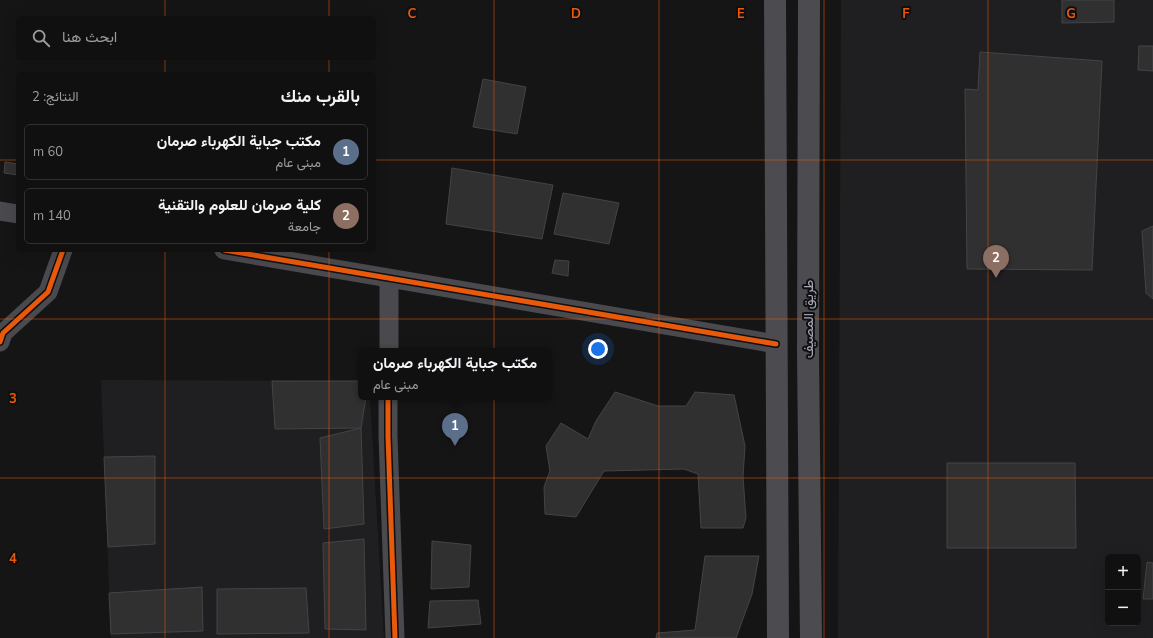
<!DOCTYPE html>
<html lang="ar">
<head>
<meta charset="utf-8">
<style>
	:root { --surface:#101010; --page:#191919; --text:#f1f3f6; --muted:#9c9d9f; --line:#303030; --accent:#7c3aed }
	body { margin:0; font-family:"Nunito Sans",Vazirmatn,sans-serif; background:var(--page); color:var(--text); direction:rtl }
	.controls { position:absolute; right:12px; bottom:12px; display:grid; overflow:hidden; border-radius:6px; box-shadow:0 4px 16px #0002 }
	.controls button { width:36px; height:36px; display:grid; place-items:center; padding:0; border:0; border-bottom:1px solid var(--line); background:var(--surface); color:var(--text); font:20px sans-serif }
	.you { position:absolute; left:598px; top:349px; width:14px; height:14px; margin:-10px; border:3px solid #fff; border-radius:50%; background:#1a73e8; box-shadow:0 0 0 6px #1a73e833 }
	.badge { display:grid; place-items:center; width:26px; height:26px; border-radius:50%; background:var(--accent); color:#fff; font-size:13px; font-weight:700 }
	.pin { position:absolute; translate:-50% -33px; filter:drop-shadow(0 1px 2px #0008) }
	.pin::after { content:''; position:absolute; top:21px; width:14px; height:12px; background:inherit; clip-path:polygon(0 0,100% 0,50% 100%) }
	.popup { position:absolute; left:358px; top:348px; width:194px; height:52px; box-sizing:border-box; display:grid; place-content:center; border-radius:6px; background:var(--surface); filter:drop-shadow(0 1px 3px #0005); font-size:13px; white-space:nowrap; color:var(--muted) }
	.popup b { font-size:15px; color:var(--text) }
	.popup::after { content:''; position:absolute; left:50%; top:100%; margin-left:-8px; border:8px solid transparent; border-top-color:var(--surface) }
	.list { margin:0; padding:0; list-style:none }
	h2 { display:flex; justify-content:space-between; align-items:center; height:52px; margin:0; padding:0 16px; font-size:17px }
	h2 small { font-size:13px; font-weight:400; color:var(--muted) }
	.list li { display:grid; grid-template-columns:26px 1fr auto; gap:12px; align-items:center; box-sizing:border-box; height:56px; margin:0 8px 8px; padding:0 8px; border:1px solid var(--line); border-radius:6px }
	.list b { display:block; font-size:15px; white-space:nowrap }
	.list p { margin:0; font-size:13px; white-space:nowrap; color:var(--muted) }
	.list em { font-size:13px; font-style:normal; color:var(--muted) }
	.icon { flex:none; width:22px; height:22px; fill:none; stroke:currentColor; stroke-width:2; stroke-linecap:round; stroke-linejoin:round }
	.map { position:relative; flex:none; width:1153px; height:638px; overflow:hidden; direction:ltr }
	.search { position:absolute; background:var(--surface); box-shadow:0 4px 16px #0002; left:16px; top:16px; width:360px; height:44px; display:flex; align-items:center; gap:10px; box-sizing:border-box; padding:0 14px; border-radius:6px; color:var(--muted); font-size:15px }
	.panel { position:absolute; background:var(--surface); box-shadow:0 4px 16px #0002; left:16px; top:72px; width:360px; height:180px; border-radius:6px; direction:rtl }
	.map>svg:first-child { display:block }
</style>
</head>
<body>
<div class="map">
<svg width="1153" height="638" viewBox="0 0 1153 638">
	<rect width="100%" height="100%" fill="#151515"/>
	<g fill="#1f1f21" fill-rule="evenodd">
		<path d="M841,0H1153V638H838ZM1108,557H1138V623H1108Z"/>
		<path d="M101,380L361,381V397H370L384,638H111Z"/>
	</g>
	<g fill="#303031" stroke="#444448">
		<path d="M1062,0H1114V22L1062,23Z"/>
		<path d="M1139,46H1153V71L1138,70Z"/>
		<path d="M980,52L1102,61L1092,270L967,269L965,89L978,90Z"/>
		<path d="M483,79L526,87L517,134L473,127Z"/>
		<path d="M5,162L18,164V175L4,173Z"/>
		<path d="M452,168L553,185L542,239L446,224Z"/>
		<path d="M563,193L619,203L609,244L554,234Z"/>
		<path d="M1153,226V299L1146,293L1142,231Z"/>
		<path d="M555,260L569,261L568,276L552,273Z"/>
		<path d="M272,381H361V397H366L361,428L275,429Z"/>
		<path d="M615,392L658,406H686L695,392L734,395L745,446L743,477L746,518L743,528H701L698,474L684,469L604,471L576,517L545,514L544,487L550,471L546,446L561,423L588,439L596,421Z"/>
		<path d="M361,428L364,524L324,529L320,438Z"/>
		<path d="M155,456V544L108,547L104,457Z"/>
		<path d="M947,463H1075L1076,548H947Z"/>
		<path d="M364,539L366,630L325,629L323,543Z"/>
		<path d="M432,541L471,545L469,587L431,589Z"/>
		<path d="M705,556H759L752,594L736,638H656L657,633L695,630Z"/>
		<path d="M1147,562L1153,563V599H1143Z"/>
		<path d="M202,587L203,631L111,634L109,593Z"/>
		<path d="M306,588L309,633L217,634V589Z"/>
		<path d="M478,600L481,624L428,628L430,601Z"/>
	</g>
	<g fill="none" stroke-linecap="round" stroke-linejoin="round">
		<g stroke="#49494e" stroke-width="19">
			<path d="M0,211L18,214"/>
			<path d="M224,250L776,344"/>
			<path d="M0,342L3,333L48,292L63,250"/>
			<path d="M389,351V279"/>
			<path d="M388,397V436L395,638"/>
		</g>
		<g stroke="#4c4b50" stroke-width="22">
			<path d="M775,0L778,638"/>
			<path d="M809,0L808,352L811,638"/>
		</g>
		<g stroke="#0f0f11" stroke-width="8">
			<g id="cycleway">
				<path d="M224,250L776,344"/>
				<path d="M0,342L3,333L48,292L63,250"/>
				<path d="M388,397V436L395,638"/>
			</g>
		</g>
		<use href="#cycleway" stroke="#e8590c" stroke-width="5"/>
	</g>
	<path fill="none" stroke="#e8590c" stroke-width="1" stroke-opacity="0.55" d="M165,0V18M329,0V18M494,0V638M659,0V638M824,0V638M988,0V638M165,58V74M329,58V74M0,160H18M374,160H1153M165,250V638M329,250V638M0,319H1153M0,478H1153"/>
	<g text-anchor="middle" stroke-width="4" stroke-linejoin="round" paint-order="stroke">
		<g font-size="14" fill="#a5a5b6" stroke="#0f0f11">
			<text transform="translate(808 319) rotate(-90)" y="5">طريق المصيف</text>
		</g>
	</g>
	<g font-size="13" text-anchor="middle" font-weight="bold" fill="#e8590c" stroke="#0f0f11" stroke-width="4" stroke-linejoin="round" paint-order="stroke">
		<text x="412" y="18">C</text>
		<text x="576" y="18">D</text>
		<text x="741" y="18">E</text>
		<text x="906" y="18">F</text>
		<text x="1071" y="18">G</text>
		<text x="13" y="403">3</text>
		<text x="13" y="563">4</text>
	</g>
</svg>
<div class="controls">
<button>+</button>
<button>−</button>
</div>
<div class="you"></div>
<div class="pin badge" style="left:455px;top:446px;background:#5c6f8a">1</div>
<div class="popup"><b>مكتب جباية الكهرباء صرمان</b>مبنى عام</div>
<div class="pin badge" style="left:996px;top:278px;background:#8d6e63">2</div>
<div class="search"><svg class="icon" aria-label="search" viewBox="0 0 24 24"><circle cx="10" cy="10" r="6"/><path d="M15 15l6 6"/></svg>ابحث هنا</div>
<section class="panel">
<h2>بالقرب منك<small>النتائج: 2</small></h2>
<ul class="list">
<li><span class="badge" style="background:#5c6f8a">1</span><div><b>مكتب جباية الكهرباء صرمان</b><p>مبنى عام</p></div><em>60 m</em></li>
<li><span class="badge" style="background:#8d6e63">2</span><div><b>كلية صرمان للعلوم والتقنية</b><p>جامعة</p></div><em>140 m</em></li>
</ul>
</section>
</div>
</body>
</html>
